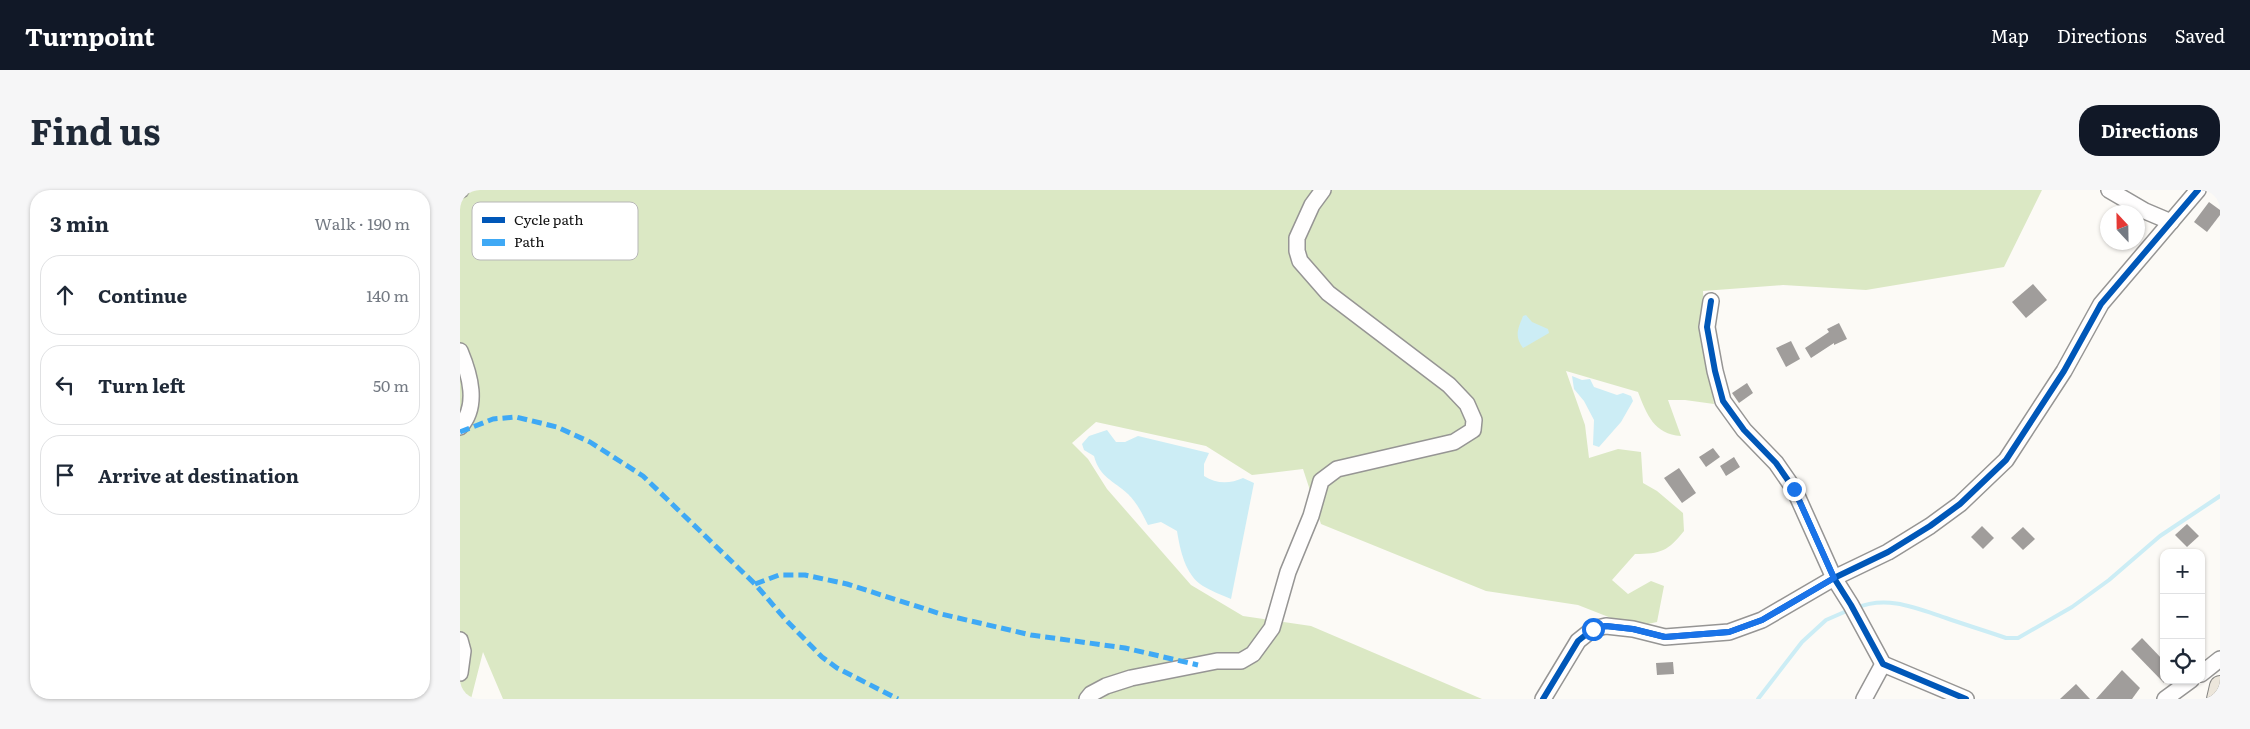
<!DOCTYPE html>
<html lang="en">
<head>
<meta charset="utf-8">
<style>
	:root { --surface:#fff; --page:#f6f6f7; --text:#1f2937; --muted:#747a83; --line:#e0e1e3; --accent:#111827 }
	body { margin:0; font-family:Literata,serif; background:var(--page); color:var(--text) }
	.controls { position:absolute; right:15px; bottom:15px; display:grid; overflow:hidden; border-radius:10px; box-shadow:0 1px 4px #0004 }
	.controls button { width:45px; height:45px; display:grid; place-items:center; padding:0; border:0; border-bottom:1px solid var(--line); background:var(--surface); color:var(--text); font:25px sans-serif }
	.compass { position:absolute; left:1640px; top:15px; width:45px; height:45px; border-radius:50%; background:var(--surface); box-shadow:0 1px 4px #0004; rotate:338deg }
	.stop { position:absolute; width:15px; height:15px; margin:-11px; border:4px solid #1a73e8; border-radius:50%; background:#fff }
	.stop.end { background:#1a73e8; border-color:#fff; box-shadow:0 1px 5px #0008 }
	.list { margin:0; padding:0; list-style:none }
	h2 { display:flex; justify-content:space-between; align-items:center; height:65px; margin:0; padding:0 20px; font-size:21px }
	h2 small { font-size:16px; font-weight:400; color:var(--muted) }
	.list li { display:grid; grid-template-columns:32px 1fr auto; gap:15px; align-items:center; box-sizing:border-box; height:80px; margin:0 10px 10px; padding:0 10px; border:1px solid var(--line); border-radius:20px }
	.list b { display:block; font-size:19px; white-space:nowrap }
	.list em { font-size:16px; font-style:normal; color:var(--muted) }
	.icon { flex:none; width:28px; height:28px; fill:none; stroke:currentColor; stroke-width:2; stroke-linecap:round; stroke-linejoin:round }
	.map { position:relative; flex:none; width:1760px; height:509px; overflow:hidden; border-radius:20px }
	header { display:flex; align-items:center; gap:30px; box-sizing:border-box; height:70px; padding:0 25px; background:var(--accent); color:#fff }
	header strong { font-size:24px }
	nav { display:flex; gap:28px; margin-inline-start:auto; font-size:18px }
	.intro { display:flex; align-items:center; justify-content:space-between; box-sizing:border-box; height:120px; padding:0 30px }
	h1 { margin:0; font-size:35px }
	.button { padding:12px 22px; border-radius:20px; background:var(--accent); color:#fff; font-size:18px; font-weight:700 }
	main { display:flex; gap:30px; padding:0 30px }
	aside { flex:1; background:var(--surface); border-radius:20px; box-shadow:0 1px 4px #0004 }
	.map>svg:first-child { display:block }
</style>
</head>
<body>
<header>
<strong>Turnpoint</strong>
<nav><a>Map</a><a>Directions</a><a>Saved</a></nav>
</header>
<div class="intro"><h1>Find us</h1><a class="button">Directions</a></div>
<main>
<aside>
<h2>3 min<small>Walk · 190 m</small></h2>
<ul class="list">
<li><svg class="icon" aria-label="ahead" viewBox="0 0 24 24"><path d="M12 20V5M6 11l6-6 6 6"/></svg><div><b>Continue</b></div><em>140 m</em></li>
<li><svg class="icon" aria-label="left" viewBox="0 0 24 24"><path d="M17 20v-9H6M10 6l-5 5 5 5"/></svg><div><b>Turn left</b></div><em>50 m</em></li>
<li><svg class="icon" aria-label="arrive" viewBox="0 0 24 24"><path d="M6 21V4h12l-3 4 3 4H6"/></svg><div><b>Arrive at destination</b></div></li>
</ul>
</aside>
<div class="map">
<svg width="1760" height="509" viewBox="0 0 1760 509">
	<rect width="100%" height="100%" fill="#fcfaf6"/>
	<path fill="#dbe8c4" d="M0,0H1582L1544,77L1406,100L1323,95L1243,101L1246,161L1254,214L1225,210H1208L1221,246C1194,244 1187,225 1178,202L1106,181L1125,235L1129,268L1158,259L1181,262L1183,293L1197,301L1223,323L1224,341C1208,361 1201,364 1175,364L1152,390L1168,404L1191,391L1204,396L1197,432L1174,437L1118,415L1026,401L861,334L843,279L792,285L746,256L636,232L612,253L628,269L647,299L731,395L783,426L851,436L1022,509H43L23,462L11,509H0Z"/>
	<g fill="#ccedf5">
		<path d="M1066,125L1072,132L1088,139L1089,143L1063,158C1054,146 1058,139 1063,126Z"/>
		<path d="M1112,186L1122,190L1130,189L1134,197L1157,205L1163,203L1171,206L1173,211L1161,232L1139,257L1133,255L1134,230L1124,211L1114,199Z"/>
		<path d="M647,240L656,252H665L678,246L749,263L744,274V286C756,294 770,294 783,288L794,293L771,409C762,405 751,401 743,396C725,385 720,359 717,341L701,332L688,335C682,323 677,313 668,304C653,290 640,288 634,266L624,260L622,254L629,246Z"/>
	</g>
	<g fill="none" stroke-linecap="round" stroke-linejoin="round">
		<g stroke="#ccedf5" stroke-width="4">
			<path d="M1396,418C1427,405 1456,418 1486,428C1506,435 1526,441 1546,448H1558L1612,417L1649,390L1700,346L1760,306"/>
			<path d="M1298,509L1342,452L1366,430L1389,420"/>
		</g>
	</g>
	<g fill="#a09d9b">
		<path d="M1749,12L1760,20V25L1747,42L1734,32Z"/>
		<path d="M1573,94L1587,110L1566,128L1552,112Z"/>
		<path d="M1379,133L1387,149L1374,155V153L1351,168L1345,158L1369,142L1367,139Z"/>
		<path d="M1331,151L1340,169L1326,177L1316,158Z"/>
		<path d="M1287,193L1293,203L1279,213L1272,203Z"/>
		<path d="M1253,258L1260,267L1246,277L1239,267Z"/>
		<path d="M1274,267L1280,277L1266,286L1260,276Z"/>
		<path d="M1219,278L1236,303L1222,313L1204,288Z"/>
		<path d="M1727,334L1739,346L1727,357L1715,345Z"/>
		<path d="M1522,336L1534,348L1523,359L1511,347Z"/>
		<path d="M1563,337L1575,349L1563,360L1551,348Z"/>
		<path d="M1682,448L1704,471V493L1671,459Z"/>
		<path d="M1213,472L1214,484L1197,485L1196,473Z"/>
		<path d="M1662,480L1680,498L1672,509H1636Z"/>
		<path d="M1616,494L1630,509H1600Z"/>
	</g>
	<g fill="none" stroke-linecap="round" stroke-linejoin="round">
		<g stroke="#969594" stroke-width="18">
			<g id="minor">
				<path d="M0,0H1"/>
				<path d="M1649,0L1685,21L1711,32"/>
				<path d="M1251,111L1247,137L1255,181L1263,211L1284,240L1316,273L1334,299L1374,388L1391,415L1423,474L1506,509"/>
				<path d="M0,161C10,185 19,216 0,237"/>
				<path d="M0,450L3,461L0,483"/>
				<path d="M1741,484L1760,469"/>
				<path d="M627,509L631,504L646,496L671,488L757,471H781L793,464L812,438L828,382L851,326L861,291L877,279L994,252L1013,240L1014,230L1007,214L989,195L868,103L840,71L837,61V48L852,15L863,0"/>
				<path d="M1083,509L1118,451L1133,439L1146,436L1173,439L1205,447L1269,442L1302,430L1374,388L1428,362L1470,336L1500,314L1546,270L1604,181L1641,114L1738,0"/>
				<path d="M1404,509L1423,474"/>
				<path d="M1705,509L1731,490"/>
			</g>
		</g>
		<g stroke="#848381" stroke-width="22">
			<path id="major" d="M1757,509L1760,496"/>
		</g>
		<use href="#minor" stroke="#fffefe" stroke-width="15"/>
		<use href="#major" stroke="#ece6db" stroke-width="20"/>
		<g stroke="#3fa9f5" stroke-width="5" stroke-dasharray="10 5" stroke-linecap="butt">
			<path d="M0,242L33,229L56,227L97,237L130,252L183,286L295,394L326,430L362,467L377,478L438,509"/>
			<path d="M295,394L319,385H345L387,394L481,424L571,445L665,458L738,475"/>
		</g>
		<g stroke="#fff" stroke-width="9">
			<g id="cycleway">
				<path d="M1251,111L1247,137L1255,181L1263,211L1284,240L1316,273L1334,299L1374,388L1391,415L1423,474L1506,509"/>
				<path d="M1083,509L1118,451L1133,439L1146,436L1173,439L1205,447L1269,442L1302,430L1374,388L1428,362L1470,336L1500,314L1546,270L1604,181L1641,114L1738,0"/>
			</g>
		</g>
		<use href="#cycleway" stroke="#0057b8" stroke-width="6"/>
	</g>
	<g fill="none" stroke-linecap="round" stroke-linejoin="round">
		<path stroke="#1a73e8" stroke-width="6" d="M1133,439L1146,436L1173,439L1205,447L1269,442L1302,430L1374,388L1334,299"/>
	</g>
	<rect x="12" y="12" width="166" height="58" rx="8" fill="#fff" stroke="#b7b7b7" stroke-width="1"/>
	<rect x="22" y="27" width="23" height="6" fill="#0057b8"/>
	<rect x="22" y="49" width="23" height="7" fill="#3fa9f5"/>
	<g font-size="14" fill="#101010">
		<text x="54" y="35">Cycle path</text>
		<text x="54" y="57">Path</text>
	</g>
</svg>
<div class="controls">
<button>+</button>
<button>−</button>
<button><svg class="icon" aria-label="locate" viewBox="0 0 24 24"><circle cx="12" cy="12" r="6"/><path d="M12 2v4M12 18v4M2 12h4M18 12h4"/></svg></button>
</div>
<svg class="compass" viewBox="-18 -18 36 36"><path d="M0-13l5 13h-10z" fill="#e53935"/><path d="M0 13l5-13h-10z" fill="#747a83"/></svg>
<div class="stop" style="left:1133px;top:439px"></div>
<div class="stop end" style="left:1334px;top:299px"></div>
</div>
</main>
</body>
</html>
